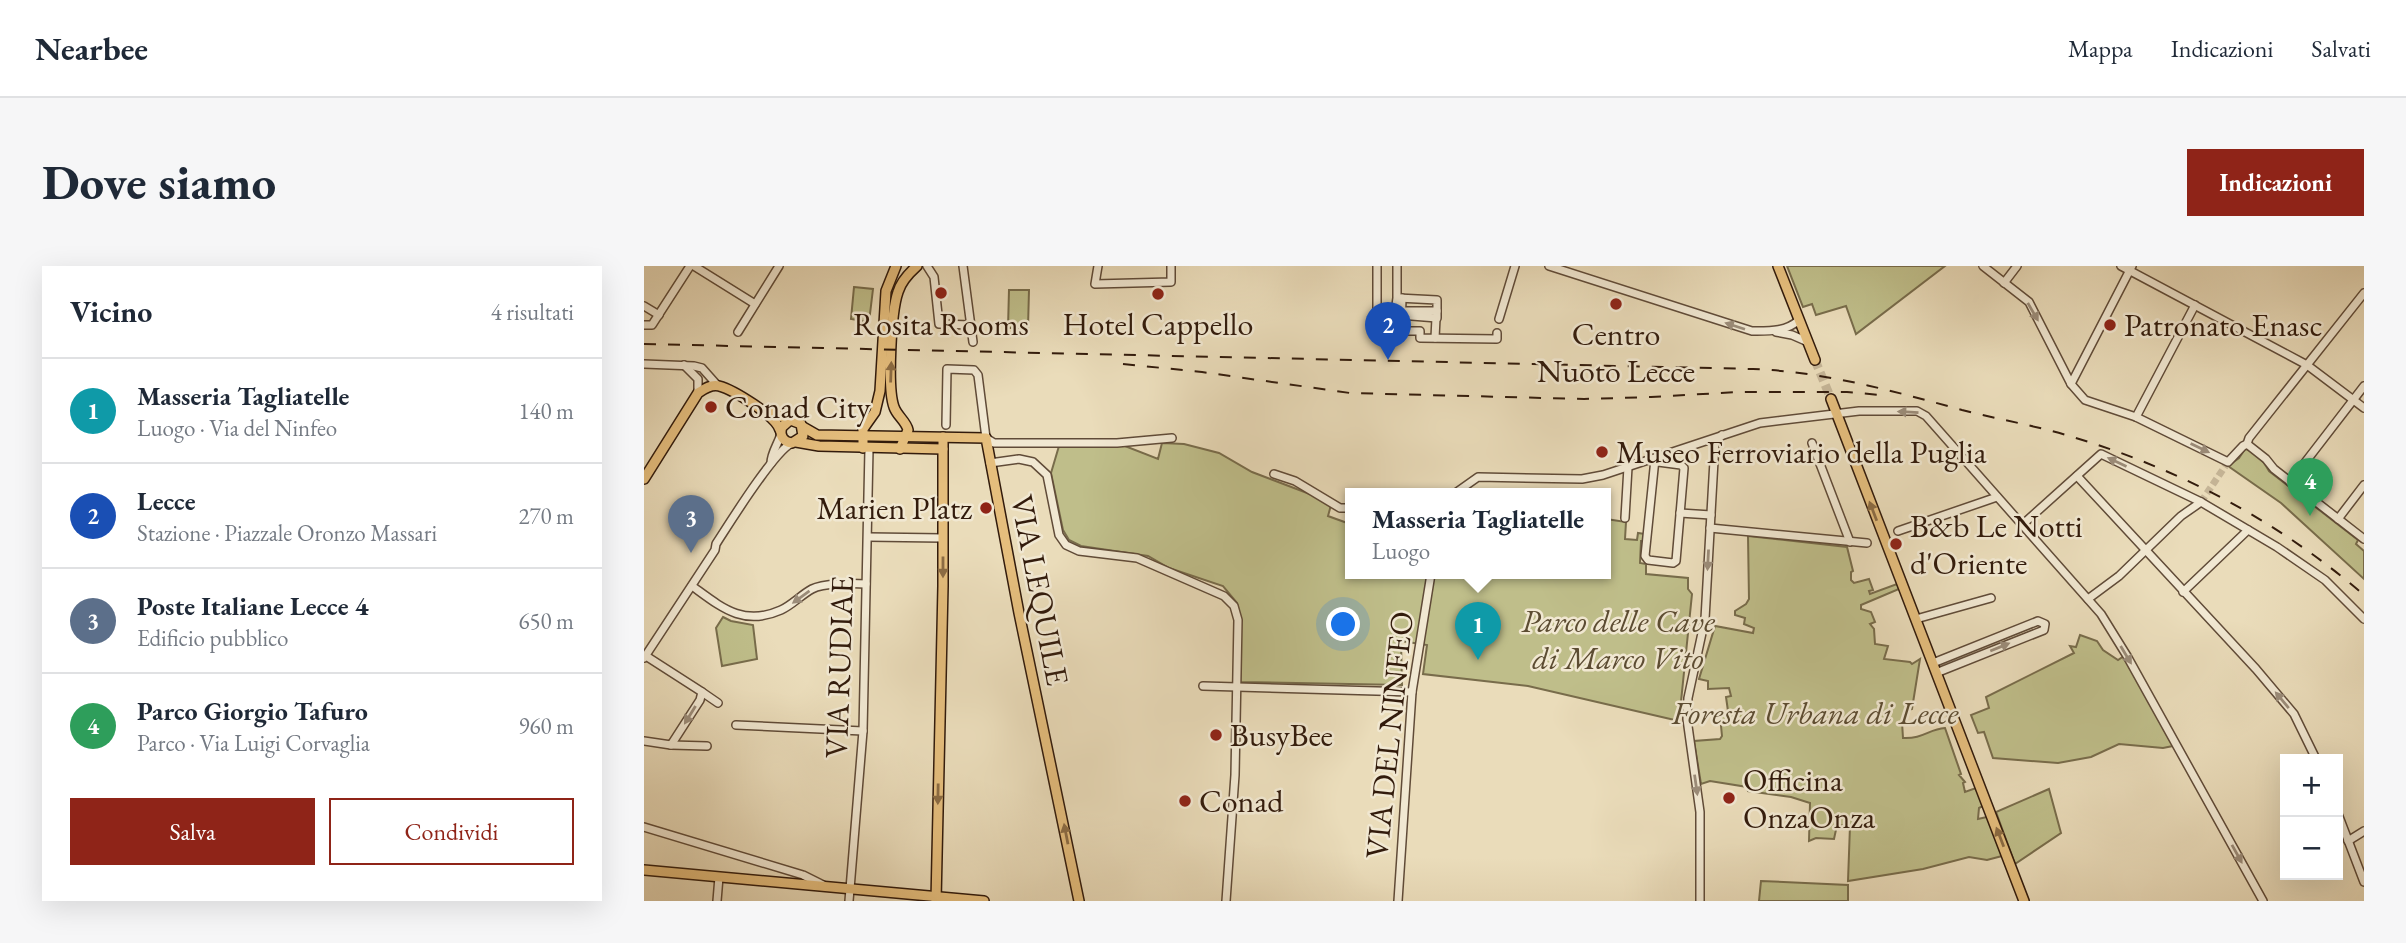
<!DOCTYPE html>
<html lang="it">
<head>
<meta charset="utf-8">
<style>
	:root { --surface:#fff; --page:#f6f6f7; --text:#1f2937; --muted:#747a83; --line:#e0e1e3; --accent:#8f2418 }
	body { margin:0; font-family:"EB Garamond",serif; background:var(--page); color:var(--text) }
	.controls { position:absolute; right:21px; bottom:21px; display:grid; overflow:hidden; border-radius:0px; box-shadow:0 7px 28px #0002 }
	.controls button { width:63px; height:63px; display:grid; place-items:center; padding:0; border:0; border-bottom:2px solid var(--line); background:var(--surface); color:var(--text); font:35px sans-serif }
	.you { position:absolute; left:700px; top:359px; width:24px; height:24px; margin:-18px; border:5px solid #fff; border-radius:50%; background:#1a73e8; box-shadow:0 0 0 10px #1a73e833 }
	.badge { display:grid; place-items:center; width:46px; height:46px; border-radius:50%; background:var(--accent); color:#fff; font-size:23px; font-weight:700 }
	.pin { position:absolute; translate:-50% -58px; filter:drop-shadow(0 2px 4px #0008) }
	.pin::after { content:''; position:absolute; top:37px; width:24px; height:21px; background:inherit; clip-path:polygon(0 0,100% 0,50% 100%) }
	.popup { position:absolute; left:701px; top:222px; width:266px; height:91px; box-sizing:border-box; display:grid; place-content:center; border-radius:0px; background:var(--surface); filter:drop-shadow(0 2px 5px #0005); font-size:23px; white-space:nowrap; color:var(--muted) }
	.popup b { font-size:26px; color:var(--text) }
	.popup::after { content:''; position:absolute; left:50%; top:100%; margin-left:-14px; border:14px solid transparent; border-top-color:var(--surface) }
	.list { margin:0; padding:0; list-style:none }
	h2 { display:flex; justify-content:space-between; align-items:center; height:91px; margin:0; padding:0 28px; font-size:30px }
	h2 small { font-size:23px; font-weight:400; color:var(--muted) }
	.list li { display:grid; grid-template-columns:46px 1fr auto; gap:21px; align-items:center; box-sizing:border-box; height:105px; padding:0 28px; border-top:2px solid var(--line) }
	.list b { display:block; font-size:26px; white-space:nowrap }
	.list p { margin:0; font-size:23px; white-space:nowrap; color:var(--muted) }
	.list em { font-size:23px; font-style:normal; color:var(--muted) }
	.actions { display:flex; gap:14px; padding:21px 28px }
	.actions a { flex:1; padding:16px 0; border:2px solid var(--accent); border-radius:0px; text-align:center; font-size:24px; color:var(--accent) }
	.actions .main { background:var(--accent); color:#fff }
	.map { position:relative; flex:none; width:1720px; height:635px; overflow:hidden; border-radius:0px }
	header { display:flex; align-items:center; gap:42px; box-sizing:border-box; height:98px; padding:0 35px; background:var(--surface); border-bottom:2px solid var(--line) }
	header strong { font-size:33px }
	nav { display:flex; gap:38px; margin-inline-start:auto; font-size:24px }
	.intro { display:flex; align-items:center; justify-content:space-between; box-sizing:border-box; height:168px; padding:0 42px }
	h1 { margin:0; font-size:49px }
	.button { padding:18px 32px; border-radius:0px; background:var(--accent); color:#fff; font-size:24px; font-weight:700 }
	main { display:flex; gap:42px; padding:0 42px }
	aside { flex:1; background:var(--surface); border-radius:0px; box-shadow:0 7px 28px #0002 }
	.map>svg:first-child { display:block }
</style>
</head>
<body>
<header>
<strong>Nearbee</strong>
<nav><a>Mappa</a><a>Indicazioni</a><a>Salvati</a></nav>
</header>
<div class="intro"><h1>Dove siamo</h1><a class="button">Indicazioni</a></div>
<main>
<aside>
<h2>Vicino<small>4 risultati</small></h2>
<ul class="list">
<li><span class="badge" style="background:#0f9aa8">1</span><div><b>Masseria Tagliatelle</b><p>Luogo · Via del Ninfeo</p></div><em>140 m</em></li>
<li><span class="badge" style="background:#1a4fb4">2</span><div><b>Lecce</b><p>Stazione · Piazzale Oronzo Massari</p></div><em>270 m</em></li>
<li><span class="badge" style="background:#5c6f8a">3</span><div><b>Poste Italiane Lecce 4</b><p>Edificio pubblico</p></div><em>650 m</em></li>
<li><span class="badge" style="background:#2e9e5b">4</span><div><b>Parco Giorgio Tafuro</b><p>Parco · Via Luigi Corvaglia</p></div><em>960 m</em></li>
</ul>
<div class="actions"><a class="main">Salva</a><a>Condividi</a></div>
</aside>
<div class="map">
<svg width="1720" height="635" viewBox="0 0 1720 635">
	<rect width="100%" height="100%" fill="#eadcba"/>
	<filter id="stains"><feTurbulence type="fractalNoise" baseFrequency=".00286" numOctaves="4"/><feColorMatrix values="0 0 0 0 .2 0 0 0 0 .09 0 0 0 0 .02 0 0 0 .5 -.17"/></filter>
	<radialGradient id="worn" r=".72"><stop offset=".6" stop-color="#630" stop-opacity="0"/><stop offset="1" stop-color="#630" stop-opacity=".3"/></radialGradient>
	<g fill="#bfbe8a" stroke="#786c4b" stroke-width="2">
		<path d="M1143,0H1301L1212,68L1202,40L1172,49L1168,38L1159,41Z"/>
		<path d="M210,21L229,23L225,56L207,53Z"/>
		<path d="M365,24H385L384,62H364Z"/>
		<path d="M518,177L540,178L575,187L608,206L671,230L687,239L684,250L706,258V308H962V253L982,256L981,273L993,274L994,267L1001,268L1000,275H997L996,297L1002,298V308L1044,312V323L1048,328L1035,455L884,420L779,408L783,379L757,375L758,419L596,416L597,354L593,337L579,320L525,302L504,290L437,280L425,274L419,264L407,207L415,180H481L514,193Z"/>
		<path d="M1601,183C1612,185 1620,196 1625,205L1714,274L1712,278L1720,285V313L1637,237L1584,200L1595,192Z"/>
		<path d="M1104,270L1203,281L1209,305L1207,306V314L1210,317L1225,313L1229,324L1225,325L1226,328L1253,318L1255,323L1217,339V343L1227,346L1231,356L1226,358L1230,363L1231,378L1244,380L1240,393L1266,396L1268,398L1276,393L1268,443L1261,445V455L1258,456L1259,472C1279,473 1285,463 1301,462L1317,508L1315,509L1321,516L1319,517L1321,526L1332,522L1339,540L1335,542L1334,553L1343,551L1358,590L1343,594L1325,591L1279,603L1204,615L1206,560L1193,559L1190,573L1172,572L1165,575L1166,537L1147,531L1104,525L1103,521L1066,515L1057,518L1050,475L1076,473L1078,470L1076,450L1084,445L1082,431L1087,430L1085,422L1064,423V415L1055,413L1071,360L1109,367L1110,362L1100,358L1101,352L1091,349V345L1102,338L1105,333Z"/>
		<path d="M79,351L87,355L109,359L113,393L78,400L72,362Z"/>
		<path d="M1436,369L1453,375L1459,384L1474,394L1480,390L1529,480L1519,482L1475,478L1447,491L1414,497L1349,492L1340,466L1334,467L1327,449L1345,442L1342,431L1430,387L1426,380L1432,381Z"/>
		<path d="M1405,523L1417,567L1371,598L1352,546Z"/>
		<path d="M1117,615L1204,619V635H1115Z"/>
	</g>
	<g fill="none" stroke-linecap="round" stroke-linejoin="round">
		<path stroke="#c5b597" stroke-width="7" stroke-dasharray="7 3.5" stroke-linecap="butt" d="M1557,236L1584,196"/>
		<path stroke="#c5b597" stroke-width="9" stroke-dasharray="9 4.5" stroke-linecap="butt" d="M1171,94L1187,133"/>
		<g stroke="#604b38" stroke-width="10">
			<g id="minor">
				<path d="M50,0L111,38"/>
				<path d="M283,0L290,11L295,58L327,59"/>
				<path d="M319,0L329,76"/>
				<path d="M454,0L451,18L527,16V0"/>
				<path d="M733,0V44L740,49L751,47L753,32V0"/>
				<path d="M905,0L1108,65C1125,65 1142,66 1155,54"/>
				<path d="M1339,0L1385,36L1427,118L1441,134L1492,151L1584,196L1599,180L1603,178L1605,172L1720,27"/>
				<path d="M1477,0L1663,99L1720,142"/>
				<path d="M1360,17L1373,0"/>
				<path d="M754,32L793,34V52L755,49"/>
				<path d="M758,32L757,65H776V72L853,73V67"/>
				<path d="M0,40L15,49"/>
				<path d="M758,45H793"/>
				<path d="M855,53L871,0"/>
				<path d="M0,59H8L46,0"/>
				<path d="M94,66L135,0"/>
				<path d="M1132,66L1148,69L1164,76"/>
				<path d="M791,72L792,52"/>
				<path d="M0,98L50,100L58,102L74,120"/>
				<path d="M40,99L54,113V127"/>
				<path d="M1427,118L1488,0"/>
				<path d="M1492,151L1551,39"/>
				<path d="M302,159L303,103L330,104L334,109L342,172L350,177H473L528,172"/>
				<path d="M1168,177L1206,276"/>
				<path d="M1603,178L1622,193L1630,203L1720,273"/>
				<path d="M1011,193L1014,196L1037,199L1040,202L1032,295L1029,297L1004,294L1001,290Z"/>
				<path d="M127,197C127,187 134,178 137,168"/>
				<path d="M346,197L375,193L389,196L403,209L415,269L422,279L435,285L493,292L580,330L590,340L594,354L591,509L582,635"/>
				<path d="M630,208L651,215L696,242H706"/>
				<path d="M1433,210L1612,403L1650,448L1672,493"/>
				<path d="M1646,216L1720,120"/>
				<path d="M810,228L834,211L938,213L959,209L1116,157L1215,145H1273L1282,150L1457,348L1483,390L1619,635"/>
				<path d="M1036,247L1067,249"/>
				<path d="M981,252L984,201"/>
				<path d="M1694,253L1720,219"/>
				<path d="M1378,259L1457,188L1557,236L1633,281L1681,314L1720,353"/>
				<path d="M1066,262L1223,277"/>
				<path d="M1254,265L1353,231"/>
				<path d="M224,271L298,272"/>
				<path d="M48,320C77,341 99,361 137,344C148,339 157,329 168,323C179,317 209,317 222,318"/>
				<path d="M1539,326L1604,264"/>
				<path d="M1444,333L1475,310L1537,250L1557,236"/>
				<path d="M1272,353L1347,332"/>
				<path d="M0,392L71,284L72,278C85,258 130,185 148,177"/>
				<path d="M1289,397L1394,355L1401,358L1400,364L1292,407"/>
				<path d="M559,420L768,426"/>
				<path d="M58,426L74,437"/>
				<path d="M92,459L219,465"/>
				<path d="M0,475L27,479L56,434L58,426L2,390"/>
				<path d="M27,479L63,480"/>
				<path d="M1694,548L1720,616"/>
				<path d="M0,561L159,609L179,619"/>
				<path d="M1704,575L1720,565"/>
				<path d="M73,635L75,611"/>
				<path d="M205,635L219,465L225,183"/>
				<path d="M754,635L768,426L787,308"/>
				<path d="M1056,635V546L1043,453L1044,432L1061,353L1071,177L1078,169"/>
			</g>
		</g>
		<g stroke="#321b0c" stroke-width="12">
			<g id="major">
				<path d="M1134,0L1171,94"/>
				<path d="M1187,133L1380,635"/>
				<path d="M126,146L157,158L159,170L148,177C139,176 135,169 138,161L146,154"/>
				<path d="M159,161L173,169L342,172L375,347L435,635"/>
				<path d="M152,176L175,180L299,183"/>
				<path d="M219,182V163L231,146L236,125L242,25L252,0"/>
				<path d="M256,183L264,164C262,155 253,150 250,141C243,122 247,46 254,26C257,16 264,8 273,0"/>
				<path d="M0,213L54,127C60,123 67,118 75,120C90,124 132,150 136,164"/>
				<path d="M0,604L340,635"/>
				<path d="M292,635L299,320V171"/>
			</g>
		</g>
		<use href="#minor" stroke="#f1e8d2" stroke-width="7"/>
		<use href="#major" stroke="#e5be7d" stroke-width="9"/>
		<g stroke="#321b0c" stroke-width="2" stroke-dasharray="12 12" stroke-linecap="butt">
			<path d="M0,78L1109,103C1182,106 1249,125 1318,144C1353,153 1388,159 1422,169C1532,201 1633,254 1720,329"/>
			<path d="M479,98L558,106L706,127L940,133L1007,131L1093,126H1203L1236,129"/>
		</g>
	</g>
	<defs><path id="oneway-solid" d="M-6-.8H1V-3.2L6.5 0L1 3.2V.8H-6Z" transform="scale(1.75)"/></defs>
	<g fill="#9b8c79">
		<use href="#oneway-solid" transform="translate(1389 46) rotate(60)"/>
		<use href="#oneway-solid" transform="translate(1091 60) rotate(-162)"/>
		<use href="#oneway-solid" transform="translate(1264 146) rotate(-177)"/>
		<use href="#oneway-solid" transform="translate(1556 182) rotate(26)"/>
		<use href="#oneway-solid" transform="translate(1473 196) rotate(-155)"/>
		<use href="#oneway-solid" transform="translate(1064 294) rotate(93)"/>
		<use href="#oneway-solid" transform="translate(157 331) rotate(144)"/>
		<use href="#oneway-solid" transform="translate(1356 381) rotate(-22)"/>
		<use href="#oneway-solid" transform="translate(1482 389) rotate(59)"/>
		<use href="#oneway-solid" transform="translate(1638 434) rotate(-130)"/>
		<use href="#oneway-solid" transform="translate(46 449) rotate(122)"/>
		<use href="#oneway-solid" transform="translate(1052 519) rotate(82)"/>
		<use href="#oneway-solid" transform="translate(1593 588) rotate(61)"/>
	</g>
	<g fill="#8c6c44">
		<use href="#oneway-solid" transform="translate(247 106) rotate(-88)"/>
		<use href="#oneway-solid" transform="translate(1229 245) rotate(-111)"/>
		<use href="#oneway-solid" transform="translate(299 301) rotate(90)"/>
		<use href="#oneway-solid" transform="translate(294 528) rotate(91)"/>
		<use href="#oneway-solid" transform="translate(422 568) rotate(-101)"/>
		<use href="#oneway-solid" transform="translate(1356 571) rotate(-111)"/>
	</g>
	<g fill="#8f2418" stroke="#f1e8d2" stroke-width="2.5">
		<circle cx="297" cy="27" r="7"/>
		<circle cx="514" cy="28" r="7"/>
		<circle cx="972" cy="38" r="7"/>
		<circle cx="1466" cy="59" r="7"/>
		<circle cx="67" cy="141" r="7"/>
		<circle cx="958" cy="186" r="7"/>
		<circle cx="342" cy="242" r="7"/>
		<circle cx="1252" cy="278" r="7"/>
		<circle cx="572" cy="469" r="7"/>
		<circle cx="1085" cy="532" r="7"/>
		<circle cx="541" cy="535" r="7"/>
	</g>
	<g text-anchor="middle" stroke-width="5" stroke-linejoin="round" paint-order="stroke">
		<g font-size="32" fill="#321b0c" stroke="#f1e8d2" text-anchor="start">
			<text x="297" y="69" text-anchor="middle">Rosita Rooms</text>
			<text x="514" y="69" text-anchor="middle">Hotel Cappello</text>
			<text x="1480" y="70">Patronato Enasc</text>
			<text x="972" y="79" text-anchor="middle">Centro<tspan x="972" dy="37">Nuoto Lecce</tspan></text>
			<text x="81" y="152">Conad City</text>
			<text x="972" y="197">Museo Ferroviario della Puglia</text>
			<text x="328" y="253" text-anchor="end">Marien Platz</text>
			<text x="1266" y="271">B&amp;b Le Notti<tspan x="1266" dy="37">d'Oriente</tspan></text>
			<text x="586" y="480">BusyBee</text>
			<text x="1099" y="525">Officina<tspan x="1099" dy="37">OnzaOnza</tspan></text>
			<text x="555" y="546">Conad</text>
		</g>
		<g font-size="32" fill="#321b0c" stroke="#f1e8d2">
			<text transform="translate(396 324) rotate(79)" y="11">VIA LEQUILE</text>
			<text transform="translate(195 401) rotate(-88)" y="11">VIA RUDIAE</text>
			<text transform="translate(745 469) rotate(-84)" y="11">VIA DEL NINFEO</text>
		</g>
		<g font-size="32" font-style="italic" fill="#5c4c32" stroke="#f1e8d2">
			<text x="974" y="366">Parco delle Cave<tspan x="974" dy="37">di Marco Vito</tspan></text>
			<text x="1171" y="458">Foresta Urbana di Lecce</text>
		</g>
	</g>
	<rect width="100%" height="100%" filter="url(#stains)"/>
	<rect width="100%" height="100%" fill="url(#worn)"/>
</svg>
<div class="controls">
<button>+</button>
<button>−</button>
</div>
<div class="you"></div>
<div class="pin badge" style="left:834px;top:394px;background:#0f9aa8">1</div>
<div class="popup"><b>Masseria Tagliatelle</b>Luogo</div>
<div class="pin badge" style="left:744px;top:94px;background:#1a4fb4">2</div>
<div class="pin badge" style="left:47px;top:287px;background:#5c6f8a">3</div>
<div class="pin badge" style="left:1666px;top:250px;background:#2e9e5b">4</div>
</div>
</main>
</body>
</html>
